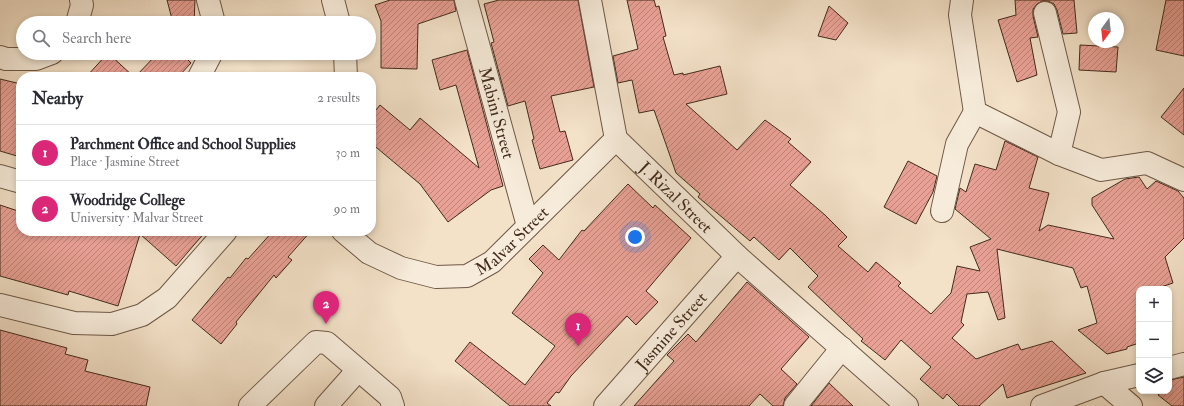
<!DOCTYPE html>
<html lang="en">
<head>
<meta charset="utf-8">
<style>
	:root { --surface:#fff; --page:#f7f7f7; --text:#2b2b33; --muted:#7c7c81; --line:#e1e1e2; --accent:#db2777 }
	body { margin:0; font-family:"IM FELL Double Pica",serif; background:var(--page); color:var(--text) }
	.controls { position:absolute; right:12px; bottom:12px; display:grid; overflow:hidden; border-radius:8px; box-shadow:0 2px 6px #0003 }
	.controls button { width:36px; height:36px; display:grid; place-items:center; padding:0; border:0; border-bottom:1px solid var(--line); background:var(--surface); color:var(--text); font:20px sans-serif }
	.compass { position:absolute; left:1088px; top:12px; width:36px; height:36px; border-radius:50%; background:var(--surface); box-shadow:0 2px 6px #0003; rotate:195deg }
	.you { position:absolute; left:635px; top:237px; width:14px; height:14px; margin:-10px; border:3px solid #fff; border-radius:50%; background:#1a73e8; box-shadow:0 0 0 6px #1a73e833 }
	.badge { display:grid; place-items:center; width:26px; height:26px; border-radius:50%; background:var(--accent); color:#fff; font-size:13px; font-weight:700 }
	.pin { position:absolute; translate:-50% -33px; filter:drop-shadow(0 1px 2px #0008) }
	.pin::after { content:''; position:absolute; top:21px; width:14px; height:12px; background:inherit; clip-path:polygon(0 0,100% 0,50% 100%) }
	.list { margin:0; padding:0; list-style:none }
	h2 { display:flex; justify-content:space-between; align-items:center; height:52px; margin:0; padding:0 16px; font-size:17px }
	h2 small { font-size:13px; font-weight:400; color:var(--muted) }
	.list li { display:grid; grid-template-columns:26px 1fr auto; gap:12px; align-items:center; box-sizing:border-box; height:56px; padding:0 16px; border-top:1px solid var(--line) }
	.list b { display:block; font-size:15px; white-space:nowrap }
	.list p { margin:0; font-size:13px; white-space:nowrap; color:var(--muted) }
	.list em { font-size:13px; font-style:normal; color:var(--muted) }
	.icon { flex:none; width:22px; height:22px; fill:none; stroke:currentColor; stroke-width:2; stroke-linecap:round; stroke-linejoin:round }
	.map { position:relative; flex:none; width:1184px; height:406px; overflow:hidden }
	.search { position:absolute; background:var(--surface); box-shadow:0 2px 6px #0003; left:16px; top:16px; width:360px; height:44px; display:flex; align-items:center; gap:10px; box-sizing:border-box; padding:0 14px; border-radius:22px; color:var(--muted); font-size:15px }
	.panel { position:absolute; background:var(--surface); box-shadow:0 2px 6px #0003; left:16px; top:72px; width:360px; height:164px; border-radius:16px }
	.map>svg:first-child { display:block }
</style>
</head>
<body>
<div class="map">
<svg width="1184" height="406" viewBox="0 0 1184 406">
	<defs>
		<pattern id="building-hatch" width="6" height="6" patternUnits="userSpaceOnUse"><rect width="6" height="6" fill="#e9a195"/><path d="M-1 1l2-2M0 6l6-6M5 7l2-2" fill="none" stroke="#be8379"/></pattern>
	</defs>
	<rect width="100%" height="100%" fill="#f3e1c8"/>
	<filter id="stains"><feTurbulence type="fractalNoise" baseFrequency=".005" numOctaves="4"/><feColorMatrix values="0 0 0 0 .2 0 0 0 0 .09 0 0 0 0 .02 0 0 0 .5 -.17"/></filter>
	<radialGradient id="worn" r=".72"><stop offset=".6" stop-color="#630" stop-opacity="0"/><stop offset="1" stop-color="#630" stop-opacity=".3"/></radialGradient>
	<g fill="url(#building-hatch)" stroke="#422b1c">
		<path d="M167,0H195L194,23H173Z"/>
		<path d="M390,0H454L456,11L418,24L417,69L381,68V21L375,5Z"/>
		<path d="M499,0H578L594,87L551,96L560,132L565,131L573,160L540,169L532,140L534,139L525,101L508,106L491,43L494,42L484,4Z"/>
		<path d="M627,0H654L656,7L659,6L666,36L663,37L674,75L683,73V75L720,66L727,94L686,104L737,150L765,120L791,139L788,142L811,162L790,185L825,215L847,237L838,246L868,272L876,262L901,283L898,286L931,314L951,293L957,266L980,271L970,247L991,239L955,209L960,188L966,192L975,164L996,170L1005,141L1038,157L1029,188L1049,193L1039,231L1048,225L1114,239L1092,205V198L1125,179L1139,177L1147,189L1156,181L1178,191L1184,198V238L1165,257L1173,283L1155,289H1139V343L1127,347V349L1107,354L1078,330L1097,323L1087,286L1081,288L1073,268L997,249L1005,318L998,320L988,292L967,294L961,322L964,325L952,338L976,359L1018,344L1021,350L1052,341L1086,373L1007,398L1003,384L979,406H959L947,394L943,399L920,379L931,367L901,340L885,360L861,341L863,339L808,287L818,276L790,248L779,260L754,237L750,241L723,218L698,197L700,194L676,173L654,110L639,113L632,80L618,83L613,56L638,49Z"/>
		<path d="M1015,0H1074L1077,33L1063,34L1057,10L1054,4L1048,1H1042L1037,4L1033,9V16L1038,37L1030,38L1037,75L1017,82L998,20L1016,15Z"/>
		<path d="M1166,0H1184V56L1156,50Z"/>
		<path d="M829,6L848,23L836,40L818,36Z"/>
		<path d="M1080,45L1118,47L1116,72L1079,70Z"/>
		<path d="M467,50L503,186L491,190L448,222L420,184L371,143V116L380,105L410,130L420,118L479,168L456,85L440,90L432,60Z"/>
		<path d="M108,53L134,77H86Z"/>
		<path d="M158,53H181L191,63L178,77H135Z"/>
		<path d="M0,79L21,84V144L17,156L0,151Z"/>
		<path d="M1184,88V135L1161,117Z"/>
		<path d="M908,161L937,176L933,192L916,224L884,207Z"/>
		<path d="M628,184L653,208L655,205L691,238L646,291L658,302L636,325L627,316L571,376L559,393L556,392L547,403L551,406H510L455,361L470,342L525,385L555,346L512,313L543,273L529,259L543,245L559,260L582,230L584,231Z"/>
		<path d="M0,205L21,212V231H206L176,266L140,234L118,306L69,291L68,295L0,276Z"/>
		<path d="M273,231H311L288,257L292,260L276,278L274,275L236,322L237,324L221,344L192,320L228,277L230,278L246,258L248,259Z"/>
		<path d="M747,282L809,337L781,369L797,384L785,398L783,406H773L760,394L749,406H634L674,361L667,355L688,334L696,342Z"/>
		<path d="M0,330L67,348L65,354L88,360L85,371L150,387L146,406H0Z"/>
		<path d="M1184,377V406H1172L1158,395L1161,391H1169L1170,380Z"/>
		<path d="M829,383L853,406H811Z"/>
	</g>
	<g fill="none" stroke-linecap="round" stroke-linejoin="round">
		<g stroke="#6e5847" stroke-width="24">
			<g id="minor">
				<path d="M208,0L213,19V23"/>
				<path d="M333,0L339,23"/>
				<path id="s1" d="M466,0L528,226"/>
				<path id="s2" d="M590,0L616,139L737,256L907,406"/>
				<path d="M962,0L960,15L975,112L1059,154L1101,170L1147,163L1184,180"/>
				<path d="M1045,13L1069,112L1059,154"/>
				<path d="M77,23L82,5L81,0"/>
				<path d="M345,53L346,77"/>
				<path d="M0,57L6,59H36L52,53"/>
				<path d="M199,77L210,56V53"/>
				<path d="M0,176L21,182"/>
				<path d="M942,211L957,144L975,112"/>
				<path id="s3" d="M343,231L369,253L401,268L436,277L467,276L492,262L616,139"/>
				<path d="M0,305L74,323L112,324L142,315L167,298L226,231"/>
				<path d="M1169,368L1184,364"/>
				<path d="M1104,383L1131,406"/>
				<path d="M250,406L316,342L327,343L390,397L393,406"/>
				<path d="M326,406L358,370"/>
				<path id="s4" d="M605,406L737,256"/>
				<path d="M795,406L842,348"/>
				<path d="M1042,406L1104,383L1139,375"/>
			</g>
		</g>
		<use href="#minor" stroke="#f7ecdb" stroke-width="22"/>
	</g>
	<g text-anchor="middle" stroke-width="3" stroke-linejoin="round" paint-order="stroke">
		<g font-size="17" fill="#422b1c" stroke="#f7ecdb">
			<text dy="6" stroke="none"><textPath href="#s1" startOffset="117">Mabini Street</textPath></text>
			<text dy="6" stroke="none"><textPath href="#s2" startOffset="225">J. Rizal Street</textPath></text>
			<text dy="6" stroke="none"><textPath href="#s3" startOffset="194">Malvar Street</textPath></text>
			<text dy="6" stroke="none"><textPath href="#s4" startOffset="100">Jasmine Street</textPath></text>
		</g>
	</g>
	<rect width="100%" height="100%" filter="url(#stains)"/>
	<rect width="100%" height="100%" fill="url(#worn)"/>
</svg>
<div class="controls">
<button>+</button>
<button>−</button>
<button><svg class="icon" aria-label="layers" viewBox="0 0 24 24"><path d="M12 4l9 5-9 5-9-5zM3 14l9 5 9-5"/></svg></button>
</div>
<svg class="compass" viewBox="-18 -18 36 36"><path d="M0-13l5 13h-10z" fill="#e53935"/><path d="M0 13l5-13h-10z" fill="#7c7c81"/></svg>
<div class="you"></div>
<div class="pin badge" style="left:578px;top:346px">1</div>
<div class="pin badge" style="left:326px;top:324px">2</div>
<div class="search"><svg class="icon" aria-label="search" viewBox="0 0 24 24"><circle cx="10" cy="10" r="6"/><path d="M15 15l6 6"/></svg>Search here</div>
<section class="panel">
<h2>Nearby<small>2 results</small></h2>
<ul class="list">
<li><span class="badge">1</span><div><b>Parchment Office and School Supplies</b><p>Place · Jasmine Street</p></div><em>30 m</em></li>
<li><span class="badge">2</span><div><b>Woodridge College</b><p>University · Malvar Street</p></div><em>90 m</em></li>
</ul>
</section>
</div>
</body>
</html>
